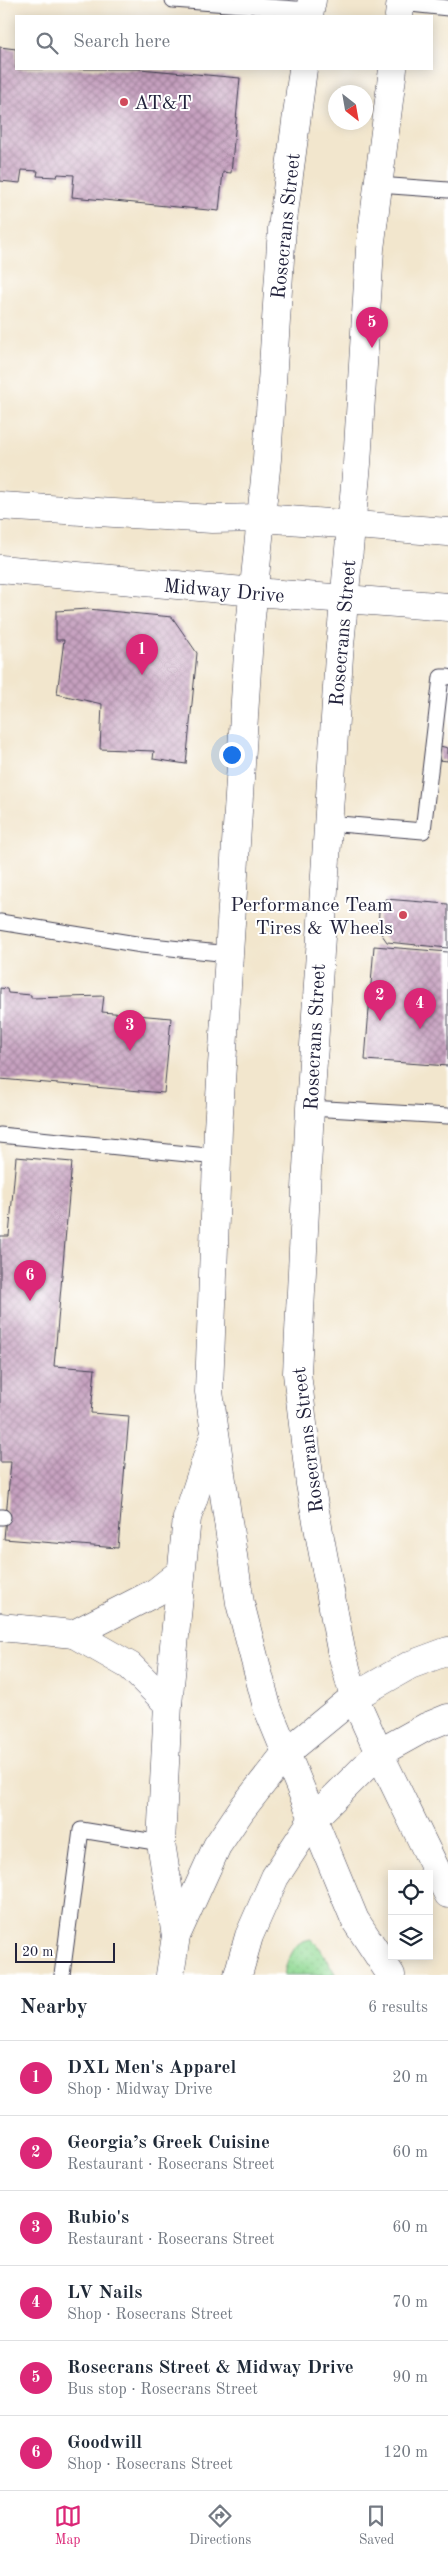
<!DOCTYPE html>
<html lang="en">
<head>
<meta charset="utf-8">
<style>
	:root { --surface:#fff; --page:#f2f2f3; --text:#1f2937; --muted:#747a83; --line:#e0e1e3; --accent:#db2777 }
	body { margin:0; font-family:"Old Standard TT",serif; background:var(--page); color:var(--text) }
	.controls { position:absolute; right:15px; bottom:15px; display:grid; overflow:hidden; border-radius:0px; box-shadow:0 2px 12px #0003 }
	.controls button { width:45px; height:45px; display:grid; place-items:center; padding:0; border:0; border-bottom:1px solid var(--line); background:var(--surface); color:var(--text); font:25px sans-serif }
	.compass { position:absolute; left:328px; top:85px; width:45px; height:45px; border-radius:50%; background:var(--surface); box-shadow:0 2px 12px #0003; rotate:149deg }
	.scale { position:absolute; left:15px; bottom:12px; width:100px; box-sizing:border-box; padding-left:5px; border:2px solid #22223b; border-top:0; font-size:14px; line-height:18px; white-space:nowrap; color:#22223b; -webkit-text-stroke:4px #fff; paint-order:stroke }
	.you { position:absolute; left:231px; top:754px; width:18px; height:18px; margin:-12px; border:4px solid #fff; border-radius:50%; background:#1a73e8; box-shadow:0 0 0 8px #1a73e833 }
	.badge { display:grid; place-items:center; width:32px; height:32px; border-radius:50%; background:var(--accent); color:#fff; font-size:16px; font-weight:700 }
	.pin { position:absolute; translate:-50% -41px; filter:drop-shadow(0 1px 2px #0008) }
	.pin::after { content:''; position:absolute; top:26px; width:18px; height:15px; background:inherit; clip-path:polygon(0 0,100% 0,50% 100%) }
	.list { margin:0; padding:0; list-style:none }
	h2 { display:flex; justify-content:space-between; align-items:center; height:65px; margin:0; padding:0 20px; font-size:21px }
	h2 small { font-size:16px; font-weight:400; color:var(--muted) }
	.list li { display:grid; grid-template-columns:32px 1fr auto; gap:15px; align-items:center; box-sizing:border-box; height:75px; padding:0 20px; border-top:1px solid var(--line) }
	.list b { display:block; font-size:19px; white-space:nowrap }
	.list p { margin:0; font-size:16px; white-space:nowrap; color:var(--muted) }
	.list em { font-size:16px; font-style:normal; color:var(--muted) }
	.icon { flex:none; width:28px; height:28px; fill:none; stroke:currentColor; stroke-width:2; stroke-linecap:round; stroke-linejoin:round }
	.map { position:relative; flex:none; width:448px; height:1975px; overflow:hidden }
	.search { position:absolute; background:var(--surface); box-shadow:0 2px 12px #0003; left:15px; right:15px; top:15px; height:55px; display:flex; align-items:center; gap:12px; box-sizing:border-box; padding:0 18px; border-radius:0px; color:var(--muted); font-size:19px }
	.sheet { height:515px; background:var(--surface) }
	nav { display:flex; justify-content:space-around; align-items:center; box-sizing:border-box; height:70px; border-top:1px solid var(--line); background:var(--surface); font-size:14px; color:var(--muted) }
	nav a { display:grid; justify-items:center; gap:2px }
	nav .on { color:var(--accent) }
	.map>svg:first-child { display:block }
</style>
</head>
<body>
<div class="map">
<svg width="448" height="1975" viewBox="0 0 448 1975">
	<defs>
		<pattern id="grass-dots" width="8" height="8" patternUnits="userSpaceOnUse" patternTransform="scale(1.25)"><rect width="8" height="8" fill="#93da95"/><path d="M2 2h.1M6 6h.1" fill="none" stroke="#7ebb81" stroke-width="1.8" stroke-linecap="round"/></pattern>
		<pattern id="building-cross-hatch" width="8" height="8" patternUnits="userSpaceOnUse" patternTransform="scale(1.25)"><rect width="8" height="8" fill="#c6a0bf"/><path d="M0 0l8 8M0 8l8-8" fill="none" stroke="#a0829c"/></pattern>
	</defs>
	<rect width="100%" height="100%" fill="#fff"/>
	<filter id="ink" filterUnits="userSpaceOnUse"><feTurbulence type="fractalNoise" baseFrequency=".02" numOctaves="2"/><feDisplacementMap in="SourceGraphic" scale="10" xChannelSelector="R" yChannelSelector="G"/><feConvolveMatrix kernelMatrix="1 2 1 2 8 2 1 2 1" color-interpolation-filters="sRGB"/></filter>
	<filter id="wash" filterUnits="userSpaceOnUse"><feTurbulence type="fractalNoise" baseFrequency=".0096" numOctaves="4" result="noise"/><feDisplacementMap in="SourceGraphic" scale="20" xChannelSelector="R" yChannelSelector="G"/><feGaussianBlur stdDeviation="1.12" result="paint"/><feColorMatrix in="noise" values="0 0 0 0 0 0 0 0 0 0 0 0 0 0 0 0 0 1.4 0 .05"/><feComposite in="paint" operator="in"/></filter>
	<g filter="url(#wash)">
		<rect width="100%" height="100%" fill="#f2e6cd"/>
		<path fill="url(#grass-dots)" stroke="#5a7e68" d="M311,1939L320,1948L336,1975H284C288,1958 291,1942 311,1939Z"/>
		<g id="blocks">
			<g fill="url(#building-cross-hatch)">
				<path d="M0,47L16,49V69H140L240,78L231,173L223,172L219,211L72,197L74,175L58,174L57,177L37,176L38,171L22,170L20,183L0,181Z"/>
				<path d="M88,609L172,617L197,653L186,764L153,759L154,751L100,749L102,704L57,694L64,640H56V611Z"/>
				<path d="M440,746L448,748V761L439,760Z"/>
				<path d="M385,899L448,904V948L387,942L378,929L379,911L385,905Z"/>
				<path d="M374,946L448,952V1066L365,1060Z"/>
				<path d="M0,988L7,989L8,993L31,995V998L104,996L102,1012L171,1018L164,1093L0,1079Z"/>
				<path d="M16,1157L72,1162L54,1366L95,1369L91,1413L129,1416L118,1548L4,1539L11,1462H0V1236H9Z"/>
			</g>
		</g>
	</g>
	<g filter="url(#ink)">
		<use href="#blocks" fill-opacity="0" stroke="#413f51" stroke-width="1"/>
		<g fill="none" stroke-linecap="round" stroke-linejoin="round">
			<g stroke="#413f51" stroke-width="17">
				<g id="service">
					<path d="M173,0L310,10"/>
					<path d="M401,3L448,8"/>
					<path d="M378,185L448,190"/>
					<path d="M327,823L423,831L441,677H448"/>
					<path d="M0,922L142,945L229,954"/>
					<path d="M310,1108L448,1116"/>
					<path d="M0,1135L217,1157"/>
					<path d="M0,1517H3"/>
					<path d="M62,1975L81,1830L161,1843"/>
				</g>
			</g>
			<g stroke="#413f51" stroke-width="29">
				<path id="tertiary" d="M0,1627L74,1634"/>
			</g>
			<g stroke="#413f51" stroke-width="29">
				<g id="secondary">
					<path d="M0,506L212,519L262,518"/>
					<path d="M0,569L255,592"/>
					<path d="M354,1697L410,1665L448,1651"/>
					<path d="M379,1753L426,1727L448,1718"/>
				</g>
			</g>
			<g stroke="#413f51" stroke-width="29">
				<g id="primary">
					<path d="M309,16L312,0"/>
					<path d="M399,16L401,0"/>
					<path d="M303,69L282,228L267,459L249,637L218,1129L209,1392L240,1603L267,1707L355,1920L391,1975"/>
					<path d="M393,69L370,249L357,464L339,656L310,1108L297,1373L310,1484L341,1650L354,1697L379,1753L448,1894"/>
					<path d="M262,518L448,532"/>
					<path d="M255,592L448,607"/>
					<path d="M74,1634L156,1592L181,1572"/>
					<path d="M74,1634L130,1666L168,1704"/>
					<path d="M176,1936L161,1843L168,1704L187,1518L213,1439"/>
					<path d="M170,1975L176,1936L217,1846L242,1809L286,1753L354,1697"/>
					<path d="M238,1975L249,1936L275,1877L313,1819L379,1753"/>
				</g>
			</g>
			<use href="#service" stroke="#fff" stroke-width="15"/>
			<use href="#tertiary" stroke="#fff" stroke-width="28"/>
			<use href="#secondary" stroke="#fff" stroke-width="28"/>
			<use href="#primary" stroke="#fff" stroke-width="28"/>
		</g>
	</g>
	<g fill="#d1495b" stroke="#fff" stroke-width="2">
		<circle cx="124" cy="102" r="5"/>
		<circle cx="403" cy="915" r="5"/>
	</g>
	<g text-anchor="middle" stroke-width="4" stroke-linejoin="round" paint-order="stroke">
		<g font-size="20" fill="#22223b" stroke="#fff" text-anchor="start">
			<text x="134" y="109">AT&amp;T</text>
			<text x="393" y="911" text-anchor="end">Performance Team<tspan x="393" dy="23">Tires &amp; Wheels</tspan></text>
		</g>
		<g font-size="20" fill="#22223b" stroke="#fff">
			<text transform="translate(285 226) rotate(-84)" y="7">Rosecrans Street</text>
			<text transform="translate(224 590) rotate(5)" y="7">Midway Drive</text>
			<text transform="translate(342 633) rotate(-85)" y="7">Rosecrans Street</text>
			<text transform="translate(314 1037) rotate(-87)" y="7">Rosecrans Street</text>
			<text transform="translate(307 1440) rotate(-97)" y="7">Rosecrans Street</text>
		</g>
	</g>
</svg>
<div class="controls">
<button><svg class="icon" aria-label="locate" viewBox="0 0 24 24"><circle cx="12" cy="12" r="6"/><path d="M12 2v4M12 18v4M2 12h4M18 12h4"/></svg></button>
<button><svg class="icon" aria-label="layers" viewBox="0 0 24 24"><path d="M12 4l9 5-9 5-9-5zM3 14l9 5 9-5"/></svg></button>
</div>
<svg class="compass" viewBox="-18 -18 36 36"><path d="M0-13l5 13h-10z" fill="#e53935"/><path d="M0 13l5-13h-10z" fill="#747a83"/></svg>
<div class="scale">20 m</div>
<div class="you"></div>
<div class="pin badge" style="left:142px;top:675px">1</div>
<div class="pin badge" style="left:380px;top:1021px">2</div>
<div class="pin badge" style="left:130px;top:1051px">3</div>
<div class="pin badge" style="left:420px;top:1029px">4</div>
<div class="pin badge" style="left:372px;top:348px">5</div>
<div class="pin badge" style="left:30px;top:1301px">6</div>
<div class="search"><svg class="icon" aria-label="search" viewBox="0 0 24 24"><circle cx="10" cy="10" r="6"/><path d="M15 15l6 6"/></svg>Search here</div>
</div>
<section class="sheet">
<h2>Nearby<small>6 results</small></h2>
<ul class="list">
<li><span class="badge">1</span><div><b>DXL Men's Apparel</b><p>Shop · Midway Drive</p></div><em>20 m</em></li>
<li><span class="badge">2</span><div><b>Georgia’s Greek Cuisine</b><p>Restaurant · Rosecrans Street</p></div><em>60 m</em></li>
<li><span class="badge">3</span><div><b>Rubio's</b><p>Restaurant · Rosecrans Street</p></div><em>60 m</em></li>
<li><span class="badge">4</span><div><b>LV Nails</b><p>Shop · Rosecrans Street</p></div><em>70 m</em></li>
<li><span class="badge">5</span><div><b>Rosecrans Street &amp; Midway Drive</b><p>Bus stop · Rosecrans Street</p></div><em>90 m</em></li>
<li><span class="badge">6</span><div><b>Goodwill</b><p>Shop · Rosecrans Street</p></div><em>120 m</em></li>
</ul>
</section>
<nav>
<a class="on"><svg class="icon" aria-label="map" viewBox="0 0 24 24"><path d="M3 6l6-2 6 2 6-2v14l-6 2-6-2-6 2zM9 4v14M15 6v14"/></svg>Map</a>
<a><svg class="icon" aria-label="directions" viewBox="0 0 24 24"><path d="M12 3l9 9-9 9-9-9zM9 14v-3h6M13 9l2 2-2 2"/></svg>Directions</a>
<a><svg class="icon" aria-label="saved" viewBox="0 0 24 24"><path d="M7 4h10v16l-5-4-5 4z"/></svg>Saved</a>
</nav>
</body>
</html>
